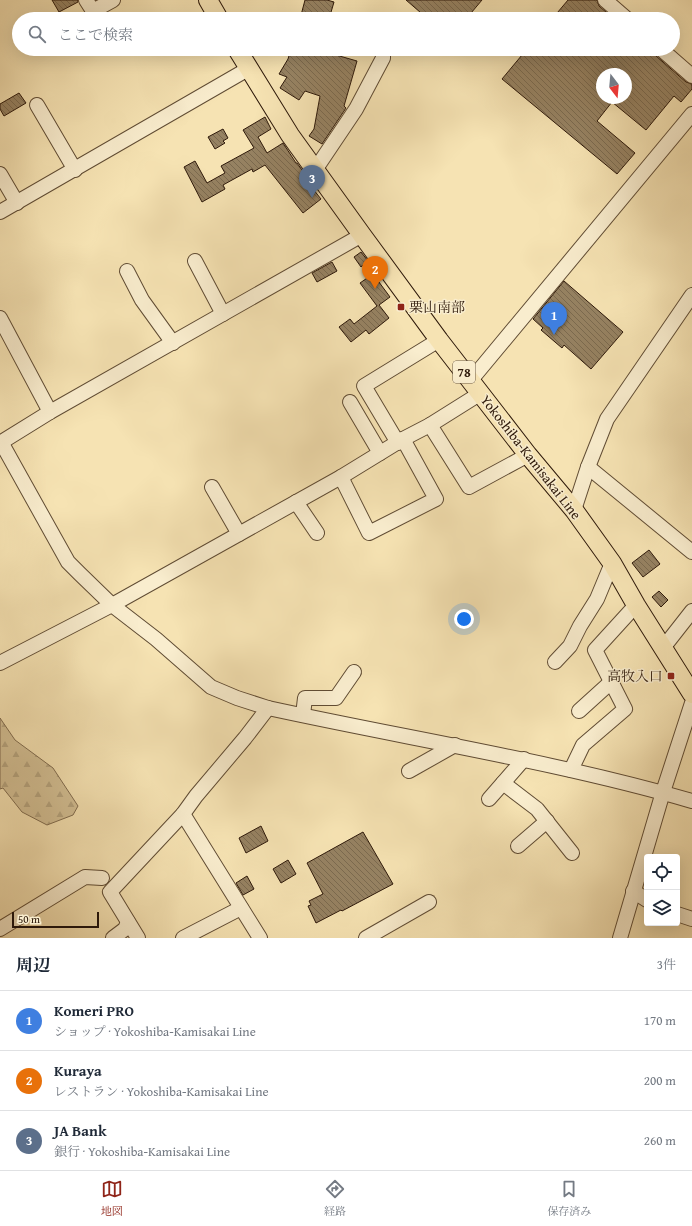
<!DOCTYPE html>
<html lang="ja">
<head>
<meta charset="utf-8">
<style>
	:root { --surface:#fff; --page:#f6f6f7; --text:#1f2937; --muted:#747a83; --line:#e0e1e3; --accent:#8f2418 }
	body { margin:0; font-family:"Gentium Book Plus","Noto Serif JP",serif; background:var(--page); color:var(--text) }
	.controls { position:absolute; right:12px; bottom:12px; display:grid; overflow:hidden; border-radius:4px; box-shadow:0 4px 16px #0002 }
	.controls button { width:36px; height:36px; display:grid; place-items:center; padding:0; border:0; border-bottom:1px solid var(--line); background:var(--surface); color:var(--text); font:20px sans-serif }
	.compass { position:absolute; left:596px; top:68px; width:36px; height:36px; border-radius:50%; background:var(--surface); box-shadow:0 4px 16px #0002; rotate:164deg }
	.scale { position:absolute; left:12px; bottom:10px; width:87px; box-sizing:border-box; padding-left:4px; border:2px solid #2e190a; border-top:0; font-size:11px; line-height:14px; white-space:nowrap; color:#2e190a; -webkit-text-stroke:3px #f9edce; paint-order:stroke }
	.you { position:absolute; left:464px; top:619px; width:14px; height:14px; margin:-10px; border:3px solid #fff; border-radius:50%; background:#1a73e8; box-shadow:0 0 0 6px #1a73e833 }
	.badge { display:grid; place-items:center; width:26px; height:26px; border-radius:50%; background:var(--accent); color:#fff; font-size:13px; font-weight:700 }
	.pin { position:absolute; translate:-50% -33px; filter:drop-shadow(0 1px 2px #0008) }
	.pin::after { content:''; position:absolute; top:21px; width:14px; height:12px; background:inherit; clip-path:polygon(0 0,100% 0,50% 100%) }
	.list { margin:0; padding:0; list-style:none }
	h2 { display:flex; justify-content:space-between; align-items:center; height:52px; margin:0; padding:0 16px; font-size:17px }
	h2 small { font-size:13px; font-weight:400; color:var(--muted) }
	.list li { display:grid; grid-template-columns:26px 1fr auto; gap:12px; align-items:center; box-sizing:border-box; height:60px; padding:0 16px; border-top:1px solid var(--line) }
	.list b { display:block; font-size:15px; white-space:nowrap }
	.list p { margin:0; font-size:13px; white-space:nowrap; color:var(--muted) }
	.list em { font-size:13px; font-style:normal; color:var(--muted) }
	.icon { flex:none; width:22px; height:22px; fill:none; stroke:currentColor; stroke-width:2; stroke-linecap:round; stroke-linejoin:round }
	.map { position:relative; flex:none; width:692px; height:938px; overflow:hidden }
	.search { position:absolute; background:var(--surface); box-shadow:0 4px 16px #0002; left:12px; right:12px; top:12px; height:44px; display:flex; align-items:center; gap:10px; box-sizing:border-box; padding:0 14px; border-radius:22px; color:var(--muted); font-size:15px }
	.sheet { height:232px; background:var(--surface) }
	nav { display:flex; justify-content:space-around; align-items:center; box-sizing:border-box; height:56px; border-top:1px solid var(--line); background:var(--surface); font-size:11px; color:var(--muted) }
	nav a { display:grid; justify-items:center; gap:2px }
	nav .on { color:var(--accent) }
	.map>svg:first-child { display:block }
</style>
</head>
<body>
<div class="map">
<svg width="692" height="938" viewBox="0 0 692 938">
	<defs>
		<pattern id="forest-firs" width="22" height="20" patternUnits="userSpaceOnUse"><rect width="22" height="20" fill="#d4c196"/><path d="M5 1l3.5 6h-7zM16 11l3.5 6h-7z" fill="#b6a580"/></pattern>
		<pattern id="building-back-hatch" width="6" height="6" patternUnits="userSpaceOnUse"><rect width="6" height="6" fill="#968262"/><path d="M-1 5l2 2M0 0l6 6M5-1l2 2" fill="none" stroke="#7b6a4f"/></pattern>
	</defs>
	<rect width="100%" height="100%" fill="#f6e3b3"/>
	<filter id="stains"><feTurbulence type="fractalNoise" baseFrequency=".005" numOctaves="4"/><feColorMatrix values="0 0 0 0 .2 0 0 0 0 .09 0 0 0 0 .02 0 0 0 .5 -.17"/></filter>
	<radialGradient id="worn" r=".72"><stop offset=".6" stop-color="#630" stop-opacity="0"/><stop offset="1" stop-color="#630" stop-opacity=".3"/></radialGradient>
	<path fill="url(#forest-firs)" stroke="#816d50" d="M0,718L15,740L53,768L78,806L73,815L47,825L22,812L3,788L0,789Z"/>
	<g fill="url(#building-back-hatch)" stroke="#2e190a" fill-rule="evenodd">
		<path d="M52,0H78V2L59,12Z"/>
		<path d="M305,0H327L334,2L329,19H300Z"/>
		<path d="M406,0H482L466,19H428Z"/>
		<path d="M568,0H597L599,6L614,19H552Z"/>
		<path d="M291,49H331L337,51L336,55L357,61L344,106L346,108L322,144L309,136L314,129L320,96L305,91L299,100L280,88L287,77L279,74L288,59Z"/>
		<path d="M527,49H653L655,55L686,82L692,84V89L681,102L674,96L646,130L612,102L597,121L635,153L617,174L502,79ZM602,74H626V98H602Z"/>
		<path d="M19,93L26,103L4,116L0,109V104Z"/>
		<path d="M265,117L271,129L258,137L267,153L283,143L296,163H297L315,188L313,189L321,199L303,213L265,165L253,172L252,169L223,185L225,189L202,202L184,167L195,161L207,183L225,173L221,166L254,148L243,130Z"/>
		<path d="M223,129L228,138L223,141L225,143L215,149L208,137Z"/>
		<path d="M361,252L368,261L361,267L354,257Z"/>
		<path d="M332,262L337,271L317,282L312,273Z"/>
		<path d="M373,274L390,297L379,305L389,318L369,334L366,330L351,342L339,327L350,319L354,324L377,306L360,283Z"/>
		<path d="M564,281L623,332L591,369L564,345L562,348L541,330L543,328L533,319Z"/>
		<path d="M649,550L660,564L643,577L632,563Z"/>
		<path d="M659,591L668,600L661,607L652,597Z"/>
		<path d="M261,826L268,841L246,853L239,838Z"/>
		<path d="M363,832L393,884L342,911L341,910L316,923L308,906L311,905L309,901L323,894L307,863Z"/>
		<path d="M288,860L296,874L281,883L273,869Z"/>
		<path d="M247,876L254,889L243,895L236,883Z"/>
	</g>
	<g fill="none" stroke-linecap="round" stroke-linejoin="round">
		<g stroke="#604c34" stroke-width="16">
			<g id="minor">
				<path d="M86,0L93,11L113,0"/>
				<path d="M605,0L627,19"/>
				<path d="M661,49L692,76"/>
				<path d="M37,105L75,170"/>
				<path d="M315,170L356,109L383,58V49"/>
				<path d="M0,174L17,203"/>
				<path d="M0,212L248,69"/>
				<path d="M195,261L223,314"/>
				<path d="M127,271L142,300L173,343"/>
				<path d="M0,318L50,412"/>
				<path d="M471,380L692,114"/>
				<path d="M350,402L380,453"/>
				<path d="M430,425L469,487L528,455"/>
				<path d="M1,442L68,562L80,574L112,605L156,639L211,687L237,698L268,708C410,739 553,761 692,801"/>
				<path d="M0,443L50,412L362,235"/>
				<path d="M398,443L364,386L439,340"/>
				<path d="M588,467L692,552"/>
				<path d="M341,477L369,533L436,499L403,439"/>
				<path d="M212,487L239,534"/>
				<path d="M296,502L317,533"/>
				<path d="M574,510L588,467L607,419L692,295"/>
				<path d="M663,648L692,611"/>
				<path d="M555,662L570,646L580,626L597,599L612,563"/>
				<path d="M0,663L112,605L341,477L403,439L430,425L481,393"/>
				<path d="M579,711L611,682"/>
				<path d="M303,715L305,698H336L354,672"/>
				<path d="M571,770L583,745L625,709L595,650L636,605"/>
				<path d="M409,771L455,745"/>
				<path d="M503,783L537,809L572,853"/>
				<path d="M489,799L524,759"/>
				<path d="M183,814L260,938"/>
				<path d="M518,846L547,821"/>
				<path d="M633,891L647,900"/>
				<path d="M677,914L692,919"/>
				<path d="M0,929L85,877L102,878"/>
				<path d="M113,938L125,929L128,922"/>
				<path d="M138,938L110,892L183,814L196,796L245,738L268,708"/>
				<path d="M183,938L241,908"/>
				<path d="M366,938L429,902"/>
				<path d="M620,938L663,792L692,703"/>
			</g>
		</g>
		<g stroke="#2e190a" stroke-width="20">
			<g id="major">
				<path d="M208,0L219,19"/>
				<path d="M237,49L290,135L362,235L439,340L528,455L574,510L612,563L636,605L692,694"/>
			</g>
		</g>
		<use href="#minor" stroke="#f9edce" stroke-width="14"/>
		<use href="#major" stroke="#f6e3b3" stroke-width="18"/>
	</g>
	<g fill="#8f2418" stroke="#f9edce" stroke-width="1.5">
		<rect x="397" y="303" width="8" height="8" rx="2"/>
		<rect x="667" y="672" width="8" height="8" rx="2"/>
	</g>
	<g text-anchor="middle" stroke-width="3" stroke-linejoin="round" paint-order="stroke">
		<rect fill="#f9edce" stroke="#6b5945" stroke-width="1" x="453" y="361" width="22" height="22" rx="3"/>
		<g font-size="13" font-weight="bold" fill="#2e190a">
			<text x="464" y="377">78</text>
		</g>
		<g font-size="14" fill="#2e190a" stroke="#f9edce" text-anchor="start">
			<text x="409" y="312">栗山南部</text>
			<text x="663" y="681" text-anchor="end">高牧入口</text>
		</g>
		<g font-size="14" fill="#2e190a" stroke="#f9edce">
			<text transform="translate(531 457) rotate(52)" y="5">Yokoshiba-Kamisakai Line</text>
		</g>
	</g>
	<rect width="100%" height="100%" filter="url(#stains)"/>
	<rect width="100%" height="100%" fill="url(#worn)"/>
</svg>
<div class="controls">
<button><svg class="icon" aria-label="locate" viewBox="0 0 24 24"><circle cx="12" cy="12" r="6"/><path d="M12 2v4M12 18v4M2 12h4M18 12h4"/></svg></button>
<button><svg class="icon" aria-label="layers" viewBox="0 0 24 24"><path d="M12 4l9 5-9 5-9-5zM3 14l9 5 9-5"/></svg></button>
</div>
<svg class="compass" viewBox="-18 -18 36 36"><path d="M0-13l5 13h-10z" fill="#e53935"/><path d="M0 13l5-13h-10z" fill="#747a83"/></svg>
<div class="scale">50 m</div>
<div class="you"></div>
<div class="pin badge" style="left:554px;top:335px;background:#3f7fe0">1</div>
<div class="pin badge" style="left:375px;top:289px;background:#e8710a">2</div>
<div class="pin badge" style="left:312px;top:198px;background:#5c6f8a">3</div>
<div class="search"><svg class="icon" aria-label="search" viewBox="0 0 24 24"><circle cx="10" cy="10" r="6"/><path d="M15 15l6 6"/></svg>ここで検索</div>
</div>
<section class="sheet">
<h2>周辺<small>3件</small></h2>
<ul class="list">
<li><span class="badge" style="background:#3f7fe0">1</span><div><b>Komeri PRO</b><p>ショップ · Yokoshiba-Kamisakai Line</p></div><em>170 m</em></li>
<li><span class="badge" style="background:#e8710a">2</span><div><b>Kuraya</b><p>レストラン · Yokoshiba-Kamisakai Line</p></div><em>200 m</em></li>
<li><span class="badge" style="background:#5c6f8a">3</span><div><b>JA Bank</b><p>銀行 · Yokoshiba-Kamisakai Line</p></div><em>260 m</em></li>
</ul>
</section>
<nav>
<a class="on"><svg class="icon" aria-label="map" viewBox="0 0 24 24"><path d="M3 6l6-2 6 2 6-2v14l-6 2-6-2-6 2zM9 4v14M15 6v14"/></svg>地図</a>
<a><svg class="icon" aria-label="directions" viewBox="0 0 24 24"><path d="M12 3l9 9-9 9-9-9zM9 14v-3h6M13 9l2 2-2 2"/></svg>経路</a>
<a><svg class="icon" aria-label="saved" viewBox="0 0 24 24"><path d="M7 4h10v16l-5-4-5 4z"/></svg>保存済み</a>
</nav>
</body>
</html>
